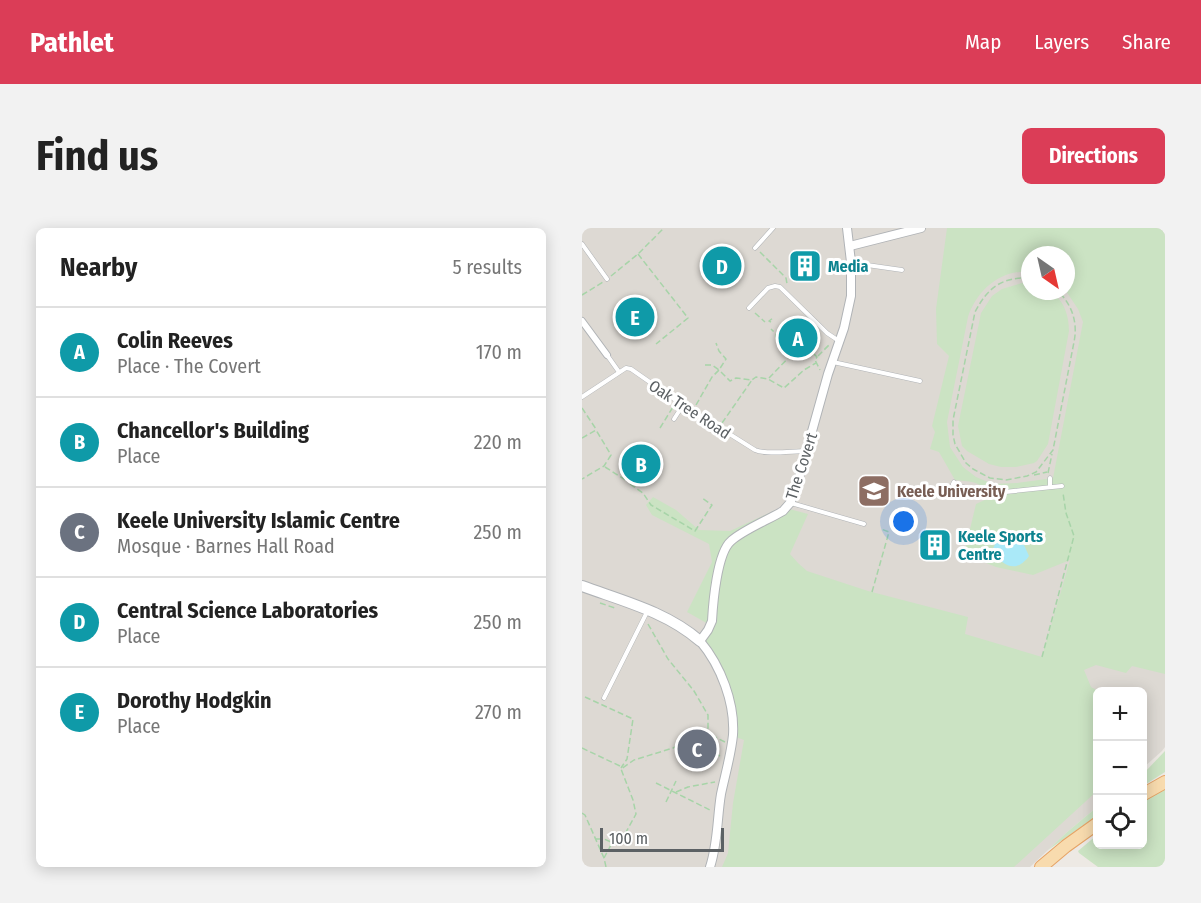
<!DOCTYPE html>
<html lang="en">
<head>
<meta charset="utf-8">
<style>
	:root { --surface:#fff; --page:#f2f2f2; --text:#222; --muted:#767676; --line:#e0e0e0; --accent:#db3d57 }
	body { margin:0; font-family:"Fira Sans Condensed",sans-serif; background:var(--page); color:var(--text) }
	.controls { position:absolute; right:18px; bottom:18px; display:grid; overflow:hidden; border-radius:9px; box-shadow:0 3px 15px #0003 }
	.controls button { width:54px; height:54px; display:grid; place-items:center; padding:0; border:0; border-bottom:2px solid var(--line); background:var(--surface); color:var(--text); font:30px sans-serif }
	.compass { position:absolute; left:439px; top:18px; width:54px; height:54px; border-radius:50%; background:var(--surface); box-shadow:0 3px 15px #0003; rotate:146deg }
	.scale { position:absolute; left:18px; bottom:15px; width:124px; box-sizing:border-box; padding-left:6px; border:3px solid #5c6164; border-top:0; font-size:16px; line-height:21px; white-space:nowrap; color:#5c6164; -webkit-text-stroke:4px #fff; paint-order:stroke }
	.you { position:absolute; left:322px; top:294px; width:21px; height:21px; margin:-15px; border:4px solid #fff; border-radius:50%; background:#1a73e8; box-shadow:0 0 0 9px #1a73e833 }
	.badge { display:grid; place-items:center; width:39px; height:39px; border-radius:50%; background:var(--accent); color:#fff; font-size:20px; font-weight:700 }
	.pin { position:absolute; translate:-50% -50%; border:3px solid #fff; box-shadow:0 2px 6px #0006 }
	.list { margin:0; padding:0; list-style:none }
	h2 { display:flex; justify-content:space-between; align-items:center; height:78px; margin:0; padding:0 24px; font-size:26px }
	h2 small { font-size:20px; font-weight:400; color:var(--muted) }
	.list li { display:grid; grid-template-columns:39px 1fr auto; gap:18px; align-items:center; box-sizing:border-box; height:90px; padding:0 24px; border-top:2px solid var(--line) }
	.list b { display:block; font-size:22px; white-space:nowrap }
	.list p { margin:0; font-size:20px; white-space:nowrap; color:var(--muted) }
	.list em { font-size:20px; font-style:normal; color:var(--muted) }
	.icon { flex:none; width:33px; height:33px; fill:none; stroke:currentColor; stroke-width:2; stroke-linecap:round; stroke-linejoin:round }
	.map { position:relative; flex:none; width:583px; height:639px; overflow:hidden; border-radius:9px }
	header { display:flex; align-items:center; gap:36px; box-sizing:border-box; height:84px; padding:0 30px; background:var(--accent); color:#fff }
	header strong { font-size:28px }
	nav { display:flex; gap:33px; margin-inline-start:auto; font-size:21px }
	.intro { display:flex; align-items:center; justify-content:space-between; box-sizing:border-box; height:144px; padding:0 36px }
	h1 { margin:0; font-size:42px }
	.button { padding:15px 27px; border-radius:9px; background:var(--accent); color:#fff; font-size:21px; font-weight:700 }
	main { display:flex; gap:36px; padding:0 36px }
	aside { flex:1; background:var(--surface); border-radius:9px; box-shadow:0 3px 15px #0003 }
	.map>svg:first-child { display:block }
</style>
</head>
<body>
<header>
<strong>Pathlet</strong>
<nav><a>Map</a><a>Layers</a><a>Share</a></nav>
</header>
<div class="intro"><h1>Find us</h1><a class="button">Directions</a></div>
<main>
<aside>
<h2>Nearby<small>5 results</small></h2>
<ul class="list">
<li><span class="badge" style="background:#0f9aa8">A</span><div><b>Colin Reeves</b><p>Place · The Covert</p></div><em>170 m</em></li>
<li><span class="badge" style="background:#0f9aa8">B</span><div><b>Chancellor's Building</b><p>Place</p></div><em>220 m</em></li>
<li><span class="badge" style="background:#6b7280">C</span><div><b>Keele University Islamic Centre</b><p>Mosque · Barnes Hall Road</p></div><em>250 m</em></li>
<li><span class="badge" style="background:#0f9aa8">D</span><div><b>Central Science Laboratories</b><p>Place</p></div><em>250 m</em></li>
<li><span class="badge" style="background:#0f9aa8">E</span><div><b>Dorothy Hodgkin</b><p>Place</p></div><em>270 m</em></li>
</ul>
</aside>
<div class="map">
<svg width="583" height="639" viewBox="0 0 583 639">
	<rect width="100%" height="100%" fill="#ede9e4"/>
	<path fill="#ddd9d3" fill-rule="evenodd" d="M0,0H583V519L580,523L561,540L560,464H516L515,579L484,605L448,639H0ZM448,27H484V63H448Z"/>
	<g fill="#cbe3c3" fill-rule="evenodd">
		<path d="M365,0H583V446L550,438L544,445L514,437L502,442L509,459L516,463L515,563L432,639H140L146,625L151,575L162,512L151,508L148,474L118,413L128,397L105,384L130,334L127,316L70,287L64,277L71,269L94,282L117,302L148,303L200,279L226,286L208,326L216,335L225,343L286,363L386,389L383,406L460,429L488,332L451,347L414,339L382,326L394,276L409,269C399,253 391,254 373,252L357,224L348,221L353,204L350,198L367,128L355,116L354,81ZM448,27H484V63L496,81L501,94L471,250L435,255L411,256L394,249L381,239L368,219L365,194L386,89C395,62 419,41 448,44Z"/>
		<path d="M440,55L448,56V63C454,63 463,62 468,64C482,71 487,88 487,103L466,216L455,233L452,235L434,239H419L407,236L385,223L380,218L376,198L399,85L410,68L420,61Z"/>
		<path d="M583,523V544L561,558V546Z"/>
		<path d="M583,559V639H516L497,625L496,623L515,607L516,616H560L561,572Z"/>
		<path d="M515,579V588L466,622L484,605Z"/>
	</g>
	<path fill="#aae9f8" d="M428,312L442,317L447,328C434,346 421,338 410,323L414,314Z"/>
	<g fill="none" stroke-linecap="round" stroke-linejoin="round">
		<g stroke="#b0b3b6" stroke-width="5">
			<g id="service">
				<path d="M0,16L25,51"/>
				<path d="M173,20L191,0"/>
				<path d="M271,35L320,42"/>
				<path d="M167,80L186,60L193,58L198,59L245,105L257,113"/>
				<path d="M25,127L37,144"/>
				<path d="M251,134L338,153"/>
				<path d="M0,169L44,140L49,141L95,173L173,222C184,227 210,223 224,223"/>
				<path d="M92,191L101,177"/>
				<path d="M372,254L371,256L404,266L480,258"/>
				<path d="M468,259V250"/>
				<path d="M209,275L282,296"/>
				<path d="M22,470L66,382"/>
			</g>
		</g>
		<g stroke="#b0b3b6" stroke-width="8">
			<path id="pedestrian" d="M0,93L25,127"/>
		</g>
		<g stroke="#b0b3b6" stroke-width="10">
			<g id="minor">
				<path d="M268,18L339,0"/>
				<path d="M128,639C136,615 135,590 139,566C143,547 149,527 151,507C153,475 139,438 118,413L126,402L130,393C131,375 135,325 149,313C161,302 186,292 201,283L208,275L213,264L246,146L262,100L269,68V34L265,0"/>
			</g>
		</g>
		<g stroke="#b0b3b6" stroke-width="12">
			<path id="tertiary" d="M0,358C41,373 85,384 118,413"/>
		</g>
		<g stroke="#e6a365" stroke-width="14">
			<g id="primary">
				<path d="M560,567L583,554"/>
				<path d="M459,639L484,618L516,595"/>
			</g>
		</g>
		<g stroke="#a7d4a8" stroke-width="1.5" stroke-dasharray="6 3" stroke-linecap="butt">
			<path d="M178,24L204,50L205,56"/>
			<path d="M56,26L106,90L74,116"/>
			<path d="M29,48L56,26L82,0"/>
			<path d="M448,50C420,49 406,59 393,84L371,192V207L373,216L384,235L391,241L408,250L424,252L445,248L454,244L471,222L492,114C496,94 490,77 476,63"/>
			<path d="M0,67L21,54"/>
			<path d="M173,85L183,94"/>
			<path d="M189,94L187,93L191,90"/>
			<path d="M232,126L235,129L233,132L238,142"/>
			<path d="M236,128L247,117"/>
			<path d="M219,130L221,128"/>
			<path d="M123,137H130L137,142L144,131L137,123L134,115"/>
			<path d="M187,150L210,126L194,109V106L189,101"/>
			<path d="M114,177L130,149L137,142L148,153L154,150L170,152L174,149L186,151L202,160L222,142L234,135"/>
			<path d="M0,180L14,201"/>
			<path d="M140,195L170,152"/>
			<path d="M78,200L91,179"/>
			<path d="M0,210L14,202L29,227L22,238L0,251"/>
			<path d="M23,239L45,253"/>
			<path d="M466,245L470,226"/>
			<path d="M452,247L465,244"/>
			<path d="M48,256L61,265L69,277L113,303L130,277L120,270"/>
			<path d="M290,364L307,304L299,301"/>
			<path d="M18,375L33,380"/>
			<path d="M66,396L86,431L112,463L126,487V506L131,524L138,528"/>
			<path d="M460,429L492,308L484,285L481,265"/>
			<path d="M3,469L51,491L45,531L39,540"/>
			<path d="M0,520L40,539"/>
			<path d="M122,541L131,525"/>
			<path d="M74,555L128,582"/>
			<path d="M94,564L106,559L133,554"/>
			<path d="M84,574L94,553"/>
			<path d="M0,585L3,587L22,630"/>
			<path d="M14,611H22L29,614"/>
			<path d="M24,639L22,630L30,615H38L54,586L51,572L39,541L52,532L91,520L99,516L108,508L121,503L143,514"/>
		</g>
		<use href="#service" stroke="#fff" stroke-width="4"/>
		<use href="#pedestrian" stroke="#fff" stroke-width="6"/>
		<use href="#minor" stroke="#fff" stroke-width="8"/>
		<use href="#tertiary" stroke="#fff" stroke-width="10"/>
		<use href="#primary" stroke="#f8dbae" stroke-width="12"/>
	</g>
	<defs>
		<g id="building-square" transform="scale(1.725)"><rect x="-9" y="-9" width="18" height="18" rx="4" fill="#0f9aa8" stroke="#fff"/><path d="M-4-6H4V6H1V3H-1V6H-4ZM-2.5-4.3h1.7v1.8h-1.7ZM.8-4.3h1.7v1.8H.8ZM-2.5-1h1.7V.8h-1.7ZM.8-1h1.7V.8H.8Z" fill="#fff"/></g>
		<g id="university-square" transform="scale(1.725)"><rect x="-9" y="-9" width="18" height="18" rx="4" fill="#8d6e63" stroke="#fff"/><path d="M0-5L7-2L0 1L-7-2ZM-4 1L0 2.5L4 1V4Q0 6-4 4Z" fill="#fff"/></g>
	</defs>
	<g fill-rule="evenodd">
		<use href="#building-square" x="223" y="38"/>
		<use href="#university-square" x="292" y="263"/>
		<use href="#building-square" x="353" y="317"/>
	</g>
	<g text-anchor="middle" stroke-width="6" stroke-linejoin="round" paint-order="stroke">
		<g font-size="16" font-weight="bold" fill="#0d838f" stroke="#fff" text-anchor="start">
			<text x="246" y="44">Media</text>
			<text x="376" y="314">Keele Sports<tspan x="376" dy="18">Centre</tspan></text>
		</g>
		<g font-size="16" fill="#5c6164" stroke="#fff">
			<text transform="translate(108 181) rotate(33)" y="6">Oak Tree Road</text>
			<text transform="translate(219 238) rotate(-72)" y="6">The Covert</text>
		</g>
		<g font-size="16" font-weight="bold" fill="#785e54" stroke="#fff" text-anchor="start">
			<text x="315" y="269">Keele University</text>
		</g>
	</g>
</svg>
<div class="controls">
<button>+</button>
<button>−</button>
<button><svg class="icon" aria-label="locate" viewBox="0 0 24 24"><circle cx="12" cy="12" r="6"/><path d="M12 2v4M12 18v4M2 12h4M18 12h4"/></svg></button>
</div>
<svg class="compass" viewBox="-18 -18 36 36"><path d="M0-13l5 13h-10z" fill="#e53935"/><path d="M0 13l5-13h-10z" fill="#767676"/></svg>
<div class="scale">100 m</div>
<div class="you"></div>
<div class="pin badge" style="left:216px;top:110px;background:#0f9aa8">A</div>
<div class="pin badge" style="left:59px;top:236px;background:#0f9aa8">B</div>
<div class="pin badge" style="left:115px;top:521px;background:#6b7280">C</div>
<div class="pin badge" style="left:140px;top:38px;background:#0f9aa8">D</div>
<div class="pin badge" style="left:53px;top:89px;background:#0f9aa8">E</div>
</div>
</main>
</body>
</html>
